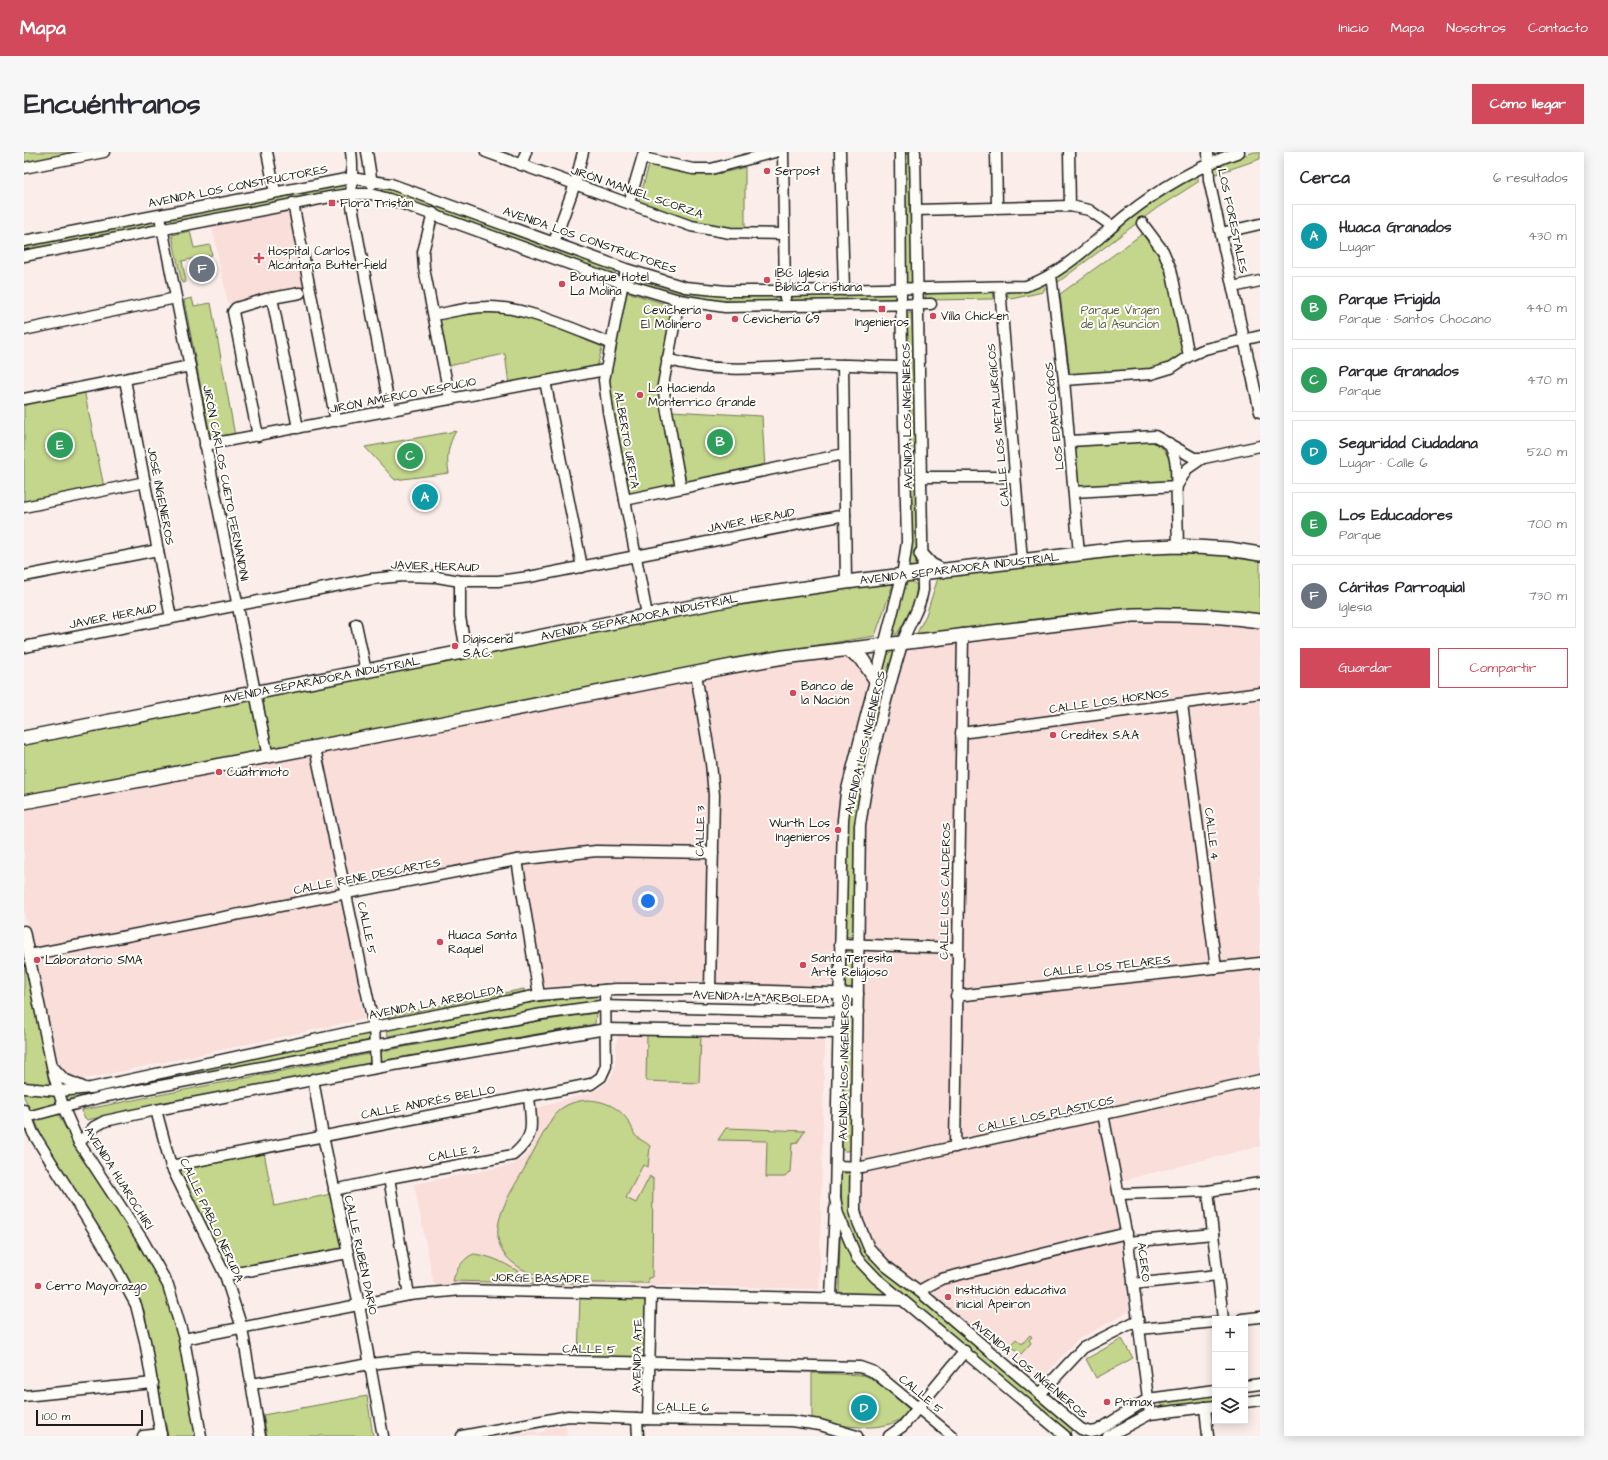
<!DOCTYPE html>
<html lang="es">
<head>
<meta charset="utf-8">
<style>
	:root { --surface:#fff; --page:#f7f7f7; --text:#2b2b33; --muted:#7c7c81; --line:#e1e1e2; --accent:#d1495b }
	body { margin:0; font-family:"Architects Daughter",sans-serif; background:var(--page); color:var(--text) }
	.controls { position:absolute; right:12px; bottom:12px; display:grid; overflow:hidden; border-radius:0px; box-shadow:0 2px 10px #0003 }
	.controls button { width:36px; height:36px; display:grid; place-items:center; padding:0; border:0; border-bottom:1px solid var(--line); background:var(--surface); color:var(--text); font:20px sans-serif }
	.scale { position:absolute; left:12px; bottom:10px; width:107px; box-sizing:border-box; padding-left:4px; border:2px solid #1c1c1c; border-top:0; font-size:11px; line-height:14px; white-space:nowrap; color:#1c1c1c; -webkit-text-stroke:3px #fdfcf7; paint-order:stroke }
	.you { position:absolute; left:624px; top:749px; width:14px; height:14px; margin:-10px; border:3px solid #fff; border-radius:50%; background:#1a73e8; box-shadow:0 0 0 6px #1a73e833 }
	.badge { display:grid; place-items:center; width:26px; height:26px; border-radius:50%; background:var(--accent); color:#fff; font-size:13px; font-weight:700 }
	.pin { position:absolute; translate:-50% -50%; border:2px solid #fff; box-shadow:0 1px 4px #0006 }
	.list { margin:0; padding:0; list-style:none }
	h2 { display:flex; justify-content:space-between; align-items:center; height:52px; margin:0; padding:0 16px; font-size:17px }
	h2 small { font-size:13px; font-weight:400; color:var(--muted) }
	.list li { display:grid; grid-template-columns:26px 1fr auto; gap:12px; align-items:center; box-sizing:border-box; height:64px; margin:0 8px 8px; padding:0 8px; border:1px solid var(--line); border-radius:0px }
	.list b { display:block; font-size:15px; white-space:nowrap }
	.list p { margin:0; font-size:13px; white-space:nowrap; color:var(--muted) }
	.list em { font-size:13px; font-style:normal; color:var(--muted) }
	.actions { display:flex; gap:8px; padding:12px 16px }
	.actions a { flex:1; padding:9px 0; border:1px solid var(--accent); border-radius:0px; text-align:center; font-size:14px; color:var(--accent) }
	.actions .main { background:var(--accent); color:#fff }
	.icon { flex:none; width:22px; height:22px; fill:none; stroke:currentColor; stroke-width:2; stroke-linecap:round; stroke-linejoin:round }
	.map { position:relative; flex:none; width:1236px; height:1284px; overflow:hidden; border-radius:0px }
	header { display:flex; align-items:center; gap:24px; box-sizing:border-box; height:56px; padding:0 20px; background:var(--accent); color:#fff }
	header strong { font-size:19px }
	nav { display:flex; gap:22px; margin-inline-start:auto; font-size:14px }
	.intro { display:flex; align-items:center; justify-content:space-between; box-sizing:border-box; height:96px; padding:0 24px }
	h1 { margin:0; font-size:28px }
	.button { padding:10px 18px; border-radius:0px; background:var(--accent); color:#fff; font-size:14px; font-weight:700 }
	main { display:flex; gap:24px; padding:0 24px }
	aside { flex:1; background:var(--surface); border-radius:0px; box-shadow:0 2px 10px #0003 }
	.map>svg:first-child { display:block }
</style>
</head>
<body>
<header>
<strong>Mapa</strong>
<nav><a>Inicio</a><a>Mapa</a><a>Nosotros</a><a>Contacto</a></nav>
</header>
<div class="intro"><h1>Encuéntranos</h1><a class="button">Cómo llegar</a></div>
<main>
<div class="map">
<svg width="1236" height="1284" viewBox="0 0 1236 1284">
	<rect width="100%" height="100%" fill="#fbeeea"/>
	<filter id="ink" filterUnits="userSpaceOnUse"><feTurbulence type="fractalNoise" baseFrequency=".025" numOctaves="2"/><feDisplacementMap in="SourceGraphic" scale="8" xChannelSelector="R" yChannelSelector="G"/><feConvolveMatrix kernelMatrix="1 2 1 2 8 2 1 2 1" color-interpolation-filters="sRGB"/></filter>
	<g filter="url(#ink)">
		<g fill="#f9deda">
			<path d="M266,59L281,137L204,152L188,74Z"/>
			<path d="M1111,467L1218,471L1236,474V994L1088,1031L1106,1159L1053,1188L1017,1227L867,1112L847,1090L839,1071L834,1038L839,827L783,834L589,830L517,835L494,704L317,737L340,867L57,928L46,925L37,919L28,895L0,759V661L10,654L804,502Z"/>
			<path d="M593,881L801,885L795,1137L632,1133H410L390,1032L488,1013L497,1008L503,1004L513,984L512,956L568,940L579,934L588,924L591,913Z"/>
			<path d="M542,1274L543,1284H483L511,1279L514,1281L520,1280L522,1276Z"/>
		</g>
		<g fill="#c3d68b" stroke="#707954">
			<path d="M0,0H51L52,4L0,14Z"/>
			<path d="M880,0H885L888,133H882Z"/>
			<path d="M1230,0H1236V7L1192,22L1188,19L1187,15Z"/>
			<path d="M625,13C664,24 682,27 721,15V78L666,71L614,52Z"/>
			<path d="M1172,22L1174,23V30L1133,56L1037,128L1034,130L1031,129V126L1120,53Z"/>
			<path d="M319,31L320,39L148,71L145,68L147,64Z"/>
			<path d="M359,33L593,116L590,124L435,66L357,42Z"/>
			<path d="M128,68L132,70L130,74L0,99V93Z"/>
			<path d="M166,79L170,96L186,93L188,103L158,109L162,130L158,131L148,83Z"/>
			<path d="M1118,82L1136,105L1143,125L1160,202L1135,217L1046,223L1036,142Z"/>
			<path d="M605,122L752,143L756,148L754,151L683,148L656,144L604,128L603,126Z"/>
			<path d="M1015,133H1019L1021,136L1019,140L987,147L983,143L985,140Z"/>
			<path d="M600,139L651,155L640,204L653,334L604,344L587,259L584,225Z"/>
			<path d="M967,140L970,141L969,147L903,148L901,145L903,141Z"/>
			<path d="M871,141L872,144L870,147L763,150V143Z"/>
			<path d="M168,146L170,154L187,151L211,284L187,288L160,148Z"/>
			<path d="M458,160L484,161L498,164L579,192L573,215L485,232L481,202L424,214L415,167Z"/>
			<path d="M883,161H888L893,392L891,416L883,417L886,393Z"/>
			<path d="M60,238L80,335L0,351V251Z"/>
			<path d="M647,259L738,264L741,317L662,330Z"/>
			<path d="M432,279C424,293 422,305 425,321L371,328L341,295Z"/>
			<path d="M1121,288C1145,293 1147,309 1148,330L1054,335L1051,294Z"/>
			<path d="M1138,401L1214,404L1236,407V464L1182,457H1108L891,485L902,463L914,426L1063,407Z"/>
			<path d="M885,428L893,433L890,453L873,482H866L882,430Z"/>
			<path d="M869,432L851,484L701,508L537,543L0,647V592L673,460L778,441Z"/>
			<path d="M872,497L862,533H856L854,531L862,498Z"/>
			<path d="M852,534L854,537H862L835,644L830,683L831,782L828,785H824L822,783V683L826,642Z"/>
			<path d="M824,799H828L831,802L828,997L825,999H820L818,996L822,802Z"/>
			<path d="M0,800L35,964L52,995L135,1122L156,1189L173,1284H144L120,1158L83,1090L20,991L11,967L0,945Z"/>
			<path d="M500,837L501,842L366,869L364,864Z"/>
			<path d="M575,844L568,851L510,858L364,884L362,878L510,850Z"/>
			<path d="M572,861L571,872L362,908L63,968L59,964L58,958L509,870Z"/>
			<path d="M347,881L346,888L77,942L42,952L41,943Z"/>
			<path d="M623,882L677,884L675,931L622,929Z"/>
			<path d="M564,948C582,949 597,956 606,972C608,975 609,980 611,983C614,987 622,990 626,994L624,1015L619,1013L602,1046L612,1051L626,1024L627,1026H629L628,1125L624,1126V1131H543L547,1126L539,1121C524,1127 508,1124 495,1115C454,1090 482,1048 499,1019C508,1002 517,985 527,968C535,954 549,949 564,948Z"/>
			<path d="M702,976L781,979L773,991L768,992L766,1020L761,1025H742L743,989L694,988Z"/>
			<path d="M240,1000L250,1054L307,1042L319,1098L204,1118L152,1018Z"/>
			<path d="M817,1021H826C826,1060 825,1074 848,1107L1049,1278L1045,1282L842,1112L832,1096L818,1059Z"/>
			<path d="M816,1079L831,1109L842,1123L865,1142L815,1141Z"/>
			<path d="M450,1102C472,1105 481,1112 499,1122C511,1129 526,1129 539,1130V1132L429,1129C431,1119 440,1105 450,1102Z"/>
			<path d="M556,1144L624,1145L621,1207H554Z"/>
			<path d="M1006,1183L1008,1185L1005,1188L1007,1191L997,1202L986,1193L992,1187L998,1192Z"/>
			<path d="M1098,1187L1109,1206L1072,1226L1062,1207Z"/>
			<path d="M788,1221L839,1223L849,1227L885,1257C873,1284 816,1275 788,1267Z"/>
			<path d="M1191,1242V1249L1139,1255L1137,1251V1248Z"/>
			<path d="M343,1244L349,1284H243L239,1263Z"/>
		</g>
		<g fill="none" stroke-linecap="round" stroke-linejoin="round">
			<g stroke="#1c1c1c" stroke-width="13">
				<g id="minor">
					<path d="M243,0L251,40"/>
					<path d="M327,0C330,18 326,36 328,54L366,258"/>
					<path d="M343,0L348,32"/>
					<path d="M462,0L667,74L706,81L760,82"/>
					<path d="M759,0L761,146"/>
					<path d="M816,0L820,138"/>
					<path d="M876,0L877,152L883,390L878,424L822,641L819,668L811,1046L814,1062L833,1106L852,1126L1041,1284"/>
					<path d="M891,0L899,438C896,458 883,474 878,492C860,551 845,613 836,673L831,1058L834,1070L845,1096L862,1114L895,1139L1057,1277L1066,1280L1073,1279L1124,1247L1191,1238"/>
					<path d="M972,0L973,55"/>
					<path d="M1045,0L1046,54"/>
					<path d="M1184,0L1185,28L1236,260"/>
					<path d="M619,6L669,17H687L751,0"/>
					<path d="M497,13L502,0"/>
					<path d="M0,16L80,0"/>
					<path d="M269,51L312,269"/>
					<path d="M605,51L620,0"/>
					<path d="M892,58L1046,54L1065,58L1088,74"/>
					<path d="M409,61L399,100L400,116L426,247"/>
					<path d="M137,70L244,605"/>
					<path d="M1118,71L1139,99L1147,117L1165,204"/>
					<path d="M1197,81L1236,72"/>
					<path d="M0,89L327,26L367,32L602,117L661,135L703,139H761L1002,134C1037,123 1073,87 1101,64C1135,37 1174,14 1215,0"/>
					<path d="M530,90L551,32L559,0"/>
					<path d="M0,104L306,45L327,42H347L365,47L598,131L655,148L701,155L907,152"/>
					<path d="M1027,123L1040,228L1055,402"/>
					<path d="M600,125L580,228L584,259L623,463"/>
					<path d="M976,135L998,409"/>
					<path d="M1209,135L1236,129"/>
					<path d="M248,146L276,141"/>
					<path d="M655,148L639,233L642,254L657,336"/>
					<path d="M410,163C427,160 445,155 462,155C499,153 551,178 586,191"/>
					<path d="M0,178L152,146"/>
					<path d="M643,207C693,223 746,215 798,213C825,212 852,215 880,215"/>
					<path d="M819,213L822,430"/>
					<path d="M101,228L147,466"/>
					<path d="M1040,228L1127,222L1147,216L1165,204L1181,197L1236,184"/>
					<path d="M521,229L558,415"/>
					<path d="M0,247L166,214"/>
					<path d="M234,284L209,160L212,156L242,147L248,146L274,276"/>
					<path d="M1046,289L1131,284L1170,306H1180L1236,294"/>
					<path d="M1145,291L1150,303L1152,313L1154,394"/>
					<path d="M181,293L581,218"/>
					<path d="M897,325H991"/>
					<path d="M1050,340L1153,334L1163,317L1179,306"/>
					<path d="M601,348L820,302"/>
					<path d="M0,355L121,330"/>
					<path d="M0,424L134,398"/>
					<path d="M436,429V465L442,499"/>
					<path d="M332,472L342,519"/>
					<path d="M0,495L347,427L379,424L413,425L436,429H474L505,425L821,363"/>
					<path d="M672,522L687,611L690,643L686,837"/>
					<path d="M1158,552L1192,816"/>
					<path d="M937,581L1236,541"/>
					<path d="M291,596L350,875L352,916"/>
					<path d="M493,708L515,843"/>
					<path d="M0,779L30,924L40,957L55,991L118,1087L144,1133L160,1187L177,1284"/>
					<path d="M816,792L933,796"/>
					<path d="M5,803L493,708L572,699L689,701"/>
					<path d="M932,844L1236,811"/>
					<path d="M30,916L40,927L59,935"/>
					<path d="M289,927L299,984L335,1153L359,1284"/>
					<path d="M0,936L35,939L67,936L350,875L515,843L592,837H686L834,842"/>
					<path d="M0,958L9,981L83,1099L112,1153L121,1189L137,1284"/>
					<path d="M132,958L147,1014L201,1123L218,1176L236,1284"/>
					<path d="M1079,962L1104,1090L1126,1262"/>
					<path d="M3,965L78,945L518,862L576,854L834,860"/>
					<path d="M55,991L70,975L81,969L132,958L352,916L582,877L815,881"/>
					<path d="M931,995L939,482"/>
					<path d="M147,1014L567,932L577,925L582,914L581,838"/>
					<path d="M813,1014L838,1015L1236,928"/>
					<path d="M365,1026L385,1143"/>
					<path d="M310,1038L365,1026L489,1003C513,983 507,973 505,944"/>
					<path d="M1184,1039L1199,1167"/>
					<path d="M1096,1042L1184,1039L1236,1031"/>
					<path d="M1104,1090L1189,1082"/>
					<path d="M201,1123L324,1101"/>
					<path d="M1109,1132L1194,1123"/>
					<path d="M895,1139L917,1127L1103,1081"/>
					<path d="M807,1145L811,1057"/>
					<path d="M1218,1167L1236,1165"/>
					<path d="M1115,1177L1191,1170"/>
					<path d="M160,1187L385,1143L438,1138L878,1148"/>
					<path d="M228,1232L346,1212L400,1206L836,1215L850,1220L928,1284"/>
					<path d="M1221,1234L1236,1232"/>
					<path d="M1016,1242L1059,1196L1114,1168"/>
					<path d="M0,1244L129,1231"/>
					<path d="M1221,1250L1236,1248"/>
					<path d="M1181,1255L1184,1284"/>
					<path d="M613,1267L614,1284"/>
					<path d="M624,1267L627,1141"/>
					<path d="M119,1284L137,1282"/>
					<path d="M438,1284L544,1264L613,1267L767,1269L796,1273L833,1284"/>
					<path d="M865,1284L879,1274L941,1199"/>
					<path d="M1084,1284L1126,1262L1191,1254"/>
				</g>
			</g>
			<g stroke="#1c1c1c" stroke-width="16">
				<g id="major">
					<path d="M897,402L907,413L919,419"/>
					<path d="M822,497L838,507L851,527"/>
					<path id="s1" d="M0,586L713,446L822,430L1104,396L1154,394L1205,397L1236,402"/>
					<path d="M0,650L430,569L708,514L760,505L1109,463C1151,462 1194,463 1236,469"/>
				</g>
			</g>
			<use href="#minor" stroke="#fdfcf7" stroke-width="10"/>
			<use href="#major" stroke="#fdfcf7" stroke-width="13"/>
		</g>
	</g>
	<g fill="#d1495b" stroke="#fdfcf7" stroke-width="1.5">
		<circle cx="743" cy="19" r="4"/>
		<rect x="304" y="47" width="8" height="8" rx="2"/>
		<path d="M233 100h4v4h4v4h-4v4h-4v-4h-4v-4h4z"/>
		<circle cx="743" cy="128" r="4"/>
		<circle cx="538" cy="132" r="4"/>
		<rect x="854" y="153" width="8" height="8" rx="2"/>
		<circle cx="909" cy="164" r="4"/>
		<circle cx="685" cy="165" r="4"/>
		<circle cx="711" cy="167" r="4"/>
		<circle cx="616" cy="243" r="4"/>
		<circle cx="431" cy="494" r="4"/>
		<circle cx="769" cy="541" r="4"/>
		<circle cx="1029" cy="583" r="4"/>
		<circle cx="195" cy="620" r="4"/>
		<circle cx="814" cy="678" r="4"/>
		<circle cx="416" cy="790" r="4"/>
		<circle cx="13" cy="808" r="4"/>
		<circle cx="779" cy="813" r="4"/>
		<circle cx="14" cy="1134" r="4"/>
		<circle cx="924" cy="1145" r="4"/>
		<circle cx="1083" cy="1250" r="4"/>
	</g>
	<g text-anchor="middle" stroke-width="4" stroke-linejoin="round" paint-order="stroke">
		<g font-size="12" fill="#1c1c1c" stroke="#fdfcf7" text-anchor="start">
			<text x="751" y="23">Serpost</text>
			<text x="316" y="55">Flora Tristán</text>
			<text x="244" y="103">Hospital Carlos<tspan x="244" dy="14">Alcántara Butterfield</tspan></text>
			<text x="751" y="125">IBC Iglesia<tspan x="751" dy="14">Bíblica Cristiana</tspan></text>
			<text x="546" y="129">Boutique Hotel<tspan x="546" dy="14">La Molina</tspan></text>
			<text x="677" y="162" text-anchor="end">Cevichería<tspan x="677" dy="14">El Molinero</tspan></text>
			<text x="917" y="168">Villa Chicken</text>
			<text x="719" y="171">Cevichería 69</text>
			<text x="858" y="174" text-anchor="middle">Ingenieros</text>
			<text x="624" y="240">La Hacienda<tspan x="624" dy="14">Monterrico Grande</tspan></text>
			<text x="439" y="491">Digiscend<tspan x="439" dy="14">S.A.C.</tspan></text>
			<text x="777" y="538">Banco de<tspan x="777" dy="14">la Nación</tspan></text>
			<text x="1037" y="587">Creditex S.A.A</text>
			<text x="203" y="624">Cuatrimoto</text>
			<text x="806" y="675" text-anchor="end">Wurth Los<tspan x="806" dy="14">Ingenieros</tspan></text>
			<text x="424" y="787">Huaca Santa<tspan x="424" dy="14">Raquel</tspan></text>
			<text x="787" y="810">Santa Teresita<tspan x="787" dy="14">Arte Religioso</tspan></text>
			<text x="21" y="812">Laboratorio SMA</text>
			<text x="22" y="1138">Cerro Mayorazgo</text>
			<text x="932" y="1142">Institución educativa<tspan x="932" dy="14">inicial Apeiron</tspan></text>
			<text x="1091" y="1254">Primax</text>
		</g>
		<g font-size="12" fill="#1c1c1c" stroke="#fdfcf7">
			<text transform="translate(214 34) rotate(-11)" y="4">AVENIDA LOS CONSTRUCTORES</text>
			<text transform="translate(613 40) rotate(19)" y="4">JIRÓN MANUEL SCORZA</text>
			<text transform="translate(1209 69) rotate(78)" y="4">LOS FORESTALES</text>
			<text transform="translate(566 88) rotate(19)" y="4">AVENIDA LOS CONSTRUCTORES</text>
			<text transform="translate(379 243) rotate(-11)" y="4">JIRÓN AMÉRICO VESPUCIO</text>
			<text transform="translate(883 264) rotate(-91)" y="4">AVENIDA LOS INGENIEROS</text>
			<text transform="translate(1030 264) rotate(-96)" y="4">LOS EDAFÓLOGOS</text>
			<text transform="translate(974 273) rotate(-95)" y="4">CALLE LOS METALURGICOS</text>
			<text transform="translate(603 288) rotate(80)" y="4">ALBERTO URETA</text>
			<text transform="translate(202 331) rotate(79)" y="4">JIRÓN CARLOS CUETO FERNANDINI</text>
			<text transform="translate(137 344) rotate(79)" y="4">JOSÉ INGENIEROS</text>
			<text transform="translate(727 368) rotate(-11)" y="4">JAVIER HERAUD</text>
			<text transform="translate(411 414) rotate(2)" y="4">JAVIER HERAUD</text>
			<text dy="4" stroke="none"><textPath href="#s1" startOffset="951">AVENIDA SEPARADORA INDUSTRIAL</textPath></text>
			<text transform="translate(89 464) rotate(-11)" y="4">JAVIER HERAUD</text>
			<text dy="4" stroke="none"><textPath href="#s1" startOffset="627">AVENIDA SEPARADORA INDUSTRIAL</textPath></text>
			<text dy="4" stroke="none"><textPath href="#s1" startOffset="303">AVENIDA SEPARADORA INDUSTRIAL</textPath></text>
			<text transform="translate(1085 549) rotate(-8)" y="4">CALLE LOS HORNOS</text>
			<text transform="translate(841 590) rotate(-77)" y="4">AVENIDA LOS INGENIEROS</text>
			<text transform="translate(676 679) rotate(-89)" y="4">CALLE 3</text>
			<text transform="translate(1188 682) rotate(83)" y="4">CALLE 4</text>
			<text transform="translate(343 724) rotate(-11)" y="4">CALLE RENE DESCARTES</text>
			<text transform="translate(921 739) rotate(-89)" y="4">CALLE LOS CALDEROS</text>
			<text transform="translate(343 776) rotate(78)" y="4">CALLE 5</text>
			<text transform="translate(1083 814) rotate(-6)" y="4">CALLE LOS TELARES</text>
			<text transform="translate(737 845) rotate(2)" y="4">AVENIDA LA ARBOLEDA</text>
			<text transform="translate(412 850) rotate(-11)" y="4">AVENIDA LA ARBOLEDA</text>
			<text transform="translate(820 915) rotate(-89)" y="4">AVENIDA LOS INGENIEROS</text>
			<text transform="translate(404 950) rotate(-11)" y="4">CALLE ANDRÉS BELLO</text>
			<text transform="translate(1022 962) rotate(-12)" y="4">CALLE LOS PLASTICOS</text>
			<text transform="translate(430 1001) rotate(-10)" y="4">CALLE 2</text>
			<text transform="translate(95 1026) rotate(58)" y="4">AVENIDA HUAROCHIRÍ</text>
			<text transform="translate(188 1068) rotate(65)" y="4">CALLE PABLO NERUDA</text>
			<text transform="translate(337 1103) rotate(78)" y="4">CALLE RUBÉN DARÍO</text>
			<text transform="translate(1120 1110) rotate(83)" y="4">ACERO</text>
			<text transform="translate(517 1126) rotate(1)" y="4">JORGE BASADRE</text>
			<text transform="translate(565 1197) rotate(1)" y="4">CALLE 5</text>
			<text transform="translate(613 1204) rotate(-89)" y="4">AVENIDA ATE</text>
			<text transform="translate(1006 1217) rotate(40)" y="4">AVENIDA LOS INGENIEROS</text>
			<text transform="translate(897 1242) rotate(40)" y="4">CALLE 5</text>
			<text transform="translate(659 1255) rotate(1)" y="4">CALLE 6</text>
		</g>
		<g font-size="12" fill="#565d43" stroke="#fdfcf7">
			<text x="1096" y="162">Parque Virgen<tspan x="1096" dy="14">de la Asuncion</tspan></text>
		</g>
	</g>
</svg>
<div class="controls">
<button>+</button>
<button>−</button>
<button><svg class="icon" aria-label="layers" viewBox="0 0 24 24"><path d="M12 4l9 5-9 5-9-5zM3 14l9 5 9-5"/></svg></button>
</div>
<div class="scale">100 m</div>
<div class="you"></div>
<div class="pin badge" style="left:401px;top:345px;background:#0f9aa8">A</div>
<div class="pin badge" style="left:696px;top:290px;background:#2e9e5b">B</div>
<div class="pin badge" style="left:386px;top:304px;background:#2e9e5b">C</div>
<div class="pin badge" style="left:840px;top:1256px;background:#0f9aa8">D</div>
<div class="pin badge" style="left:36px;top:293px;background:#2e9e5b">E</div>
<div class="pin badge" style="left:178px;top:117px;background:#6b7280">F</div>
</div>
<aside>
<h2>Cerca<small>6 resultados</small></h2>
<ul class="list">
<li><span class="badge" style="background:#0f9aa8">A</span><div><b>Huaca Granados</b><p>Lugar</p></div><em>430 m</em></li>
<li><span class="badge" style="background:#2e9e5b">B</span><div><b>Parque Frigida</b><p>Parque · Santos Chocano</p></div><em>440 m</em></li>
<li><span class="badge" style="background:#2e9e5b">C</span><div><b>Parque Granados</b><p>Parque</p></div><em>470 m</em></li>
<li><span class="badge" style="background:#0f9aa8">D</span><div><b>Seguridad Ciudadana</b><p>Lugar · Calle 6</p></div><em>520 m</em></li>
<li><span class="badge" style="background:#2e9e5b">E</span><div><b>Los Educadores</b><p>Parque</p></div><em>700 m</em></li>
<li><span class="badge" style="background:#6b7280">F</span><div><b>Cáritas Parroquial</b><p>Iglesia</p></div><em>730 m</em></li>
</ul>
<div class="actions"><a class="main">Guardar</a><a>Compartir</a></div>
</aside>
</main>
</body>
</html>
